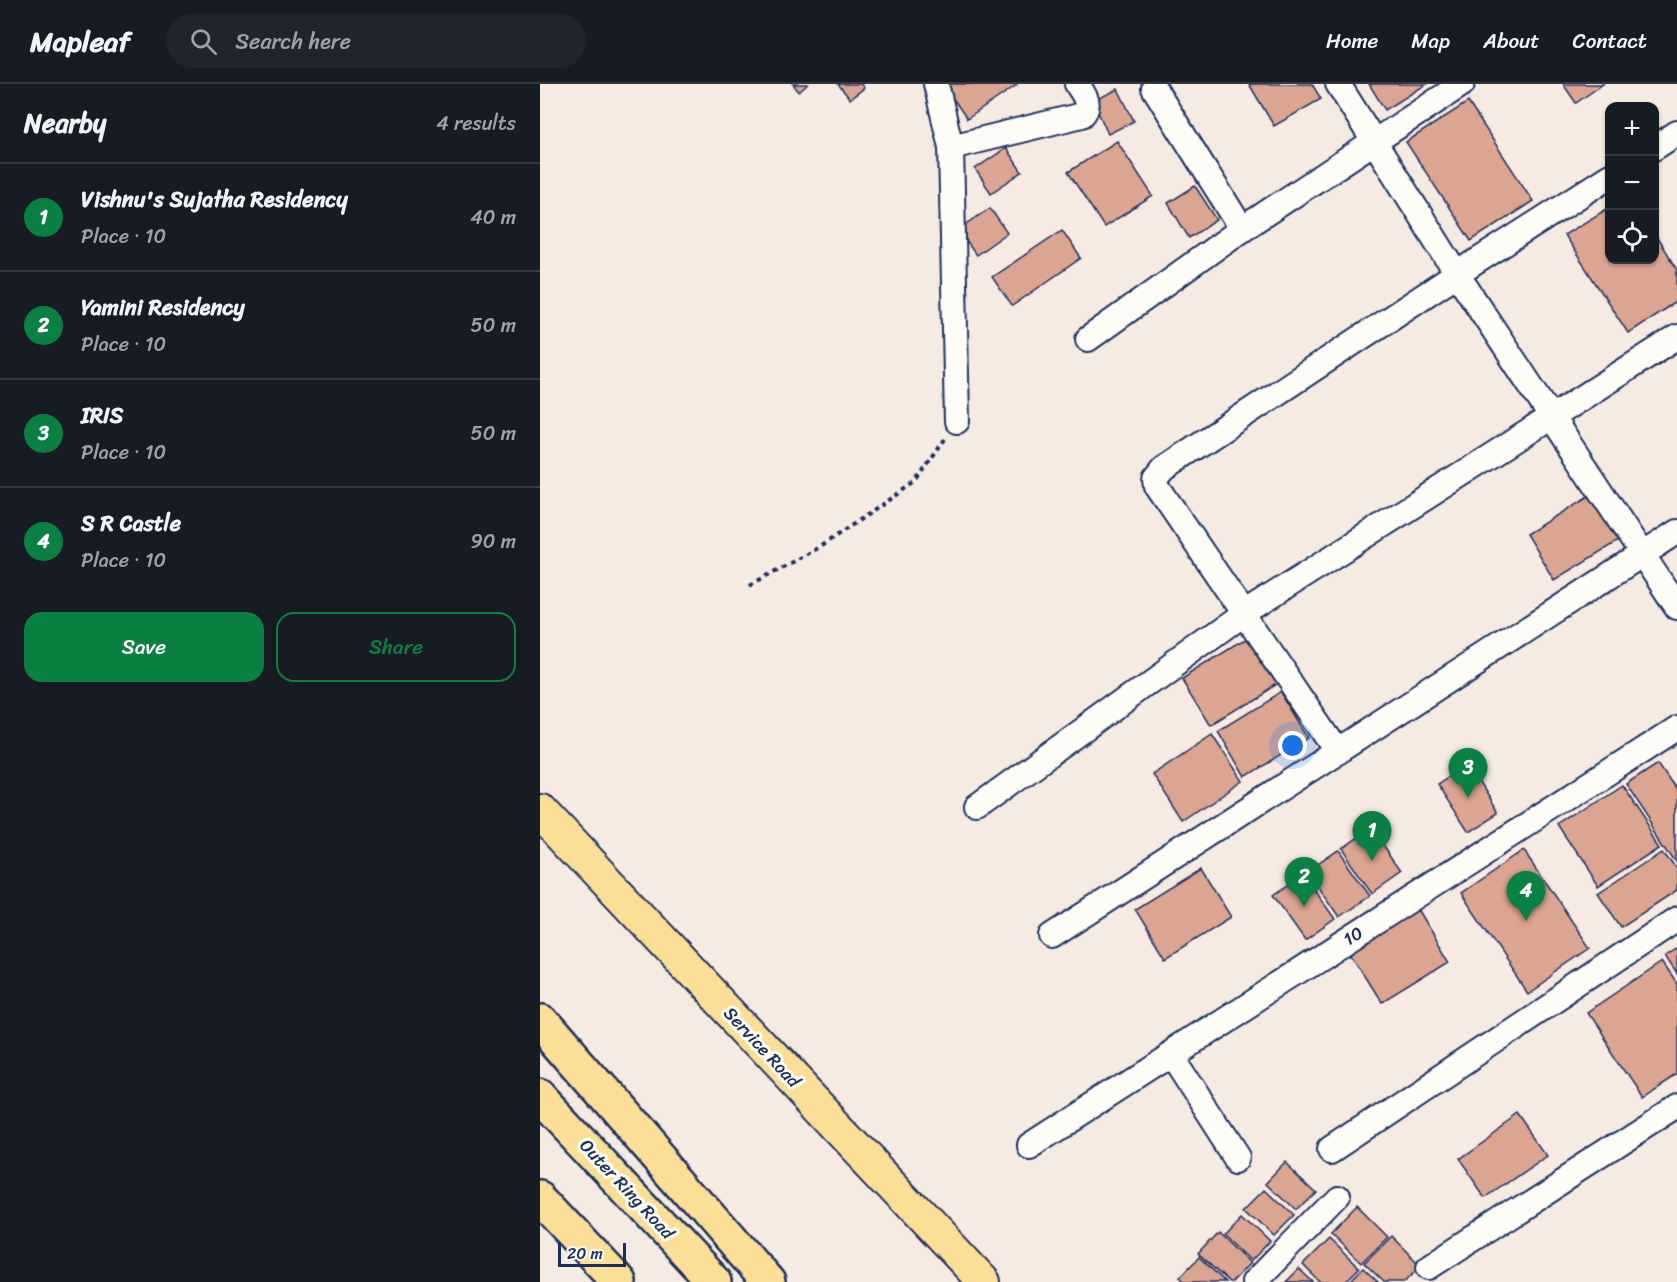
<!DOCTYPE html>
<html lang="en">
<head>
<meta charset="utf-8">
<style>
	:root { --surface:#171b24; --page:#20242c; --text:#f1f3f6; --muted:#9ea1a6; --line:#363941; --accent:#0b8043 }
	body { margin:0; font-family:Sriracha,sans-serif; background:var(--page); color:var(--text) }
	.controls { position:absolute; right:18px; top:18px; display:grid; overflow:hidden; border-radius:12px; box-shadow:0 2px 4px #0004 }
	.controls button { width:54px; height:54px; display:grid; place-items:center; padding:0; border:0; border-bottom:2px solid var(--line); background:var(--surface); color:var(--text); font:30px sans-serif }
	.scale { position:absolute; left:18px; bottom:15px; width:68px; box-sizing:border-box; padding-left:6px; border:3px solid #1b2f5e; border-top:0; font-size:16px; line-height:21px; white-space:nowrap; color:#1b2f5e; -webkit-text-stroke:4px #fdfcf7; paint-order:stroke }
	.you { position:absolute; left:753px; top:662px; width:21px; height:21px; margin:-15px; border:4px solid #fff; border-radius:50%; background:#1a73e8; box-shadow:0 0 0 9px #1a73e833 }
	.badge { display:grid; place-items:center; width:39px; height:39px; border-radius:50%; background:var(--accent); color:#fff; font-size:20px; font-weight:700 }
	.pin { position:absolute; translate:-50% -50px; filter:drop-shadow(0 2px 3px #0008) }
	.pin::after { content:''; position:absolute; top:32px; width:21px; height:18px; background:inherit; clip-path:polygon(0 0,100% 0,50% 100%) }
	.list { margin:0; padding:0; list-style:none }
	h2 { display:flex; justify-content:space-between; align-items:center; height:78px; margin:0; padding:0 24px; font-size:26px }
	h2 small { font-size:20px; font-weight:400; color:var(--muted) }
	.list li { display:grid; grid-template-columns:39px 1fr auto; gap:18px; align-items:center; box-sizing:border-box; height:108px; padding:0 24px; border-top:2px solid var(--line) }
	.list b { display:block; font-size:22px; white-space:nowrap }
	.list p { margin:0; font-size:20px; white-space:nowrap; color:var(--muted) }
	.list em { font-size:20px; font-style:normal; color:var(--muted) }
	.actions { display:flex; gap:12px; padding:18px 24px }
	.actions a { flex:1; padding:14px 0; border:2px solid var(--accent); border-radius:18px; text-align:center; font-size:21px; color:var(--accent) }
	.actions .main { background:var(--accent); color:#fff }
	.icon { flex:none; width:33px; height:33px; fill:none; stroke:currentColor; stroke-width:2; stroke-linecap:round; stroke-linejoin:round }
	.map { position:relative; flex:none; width:1137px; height:1198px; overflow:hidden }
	header { display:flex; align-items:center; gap:36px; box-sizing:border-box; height:84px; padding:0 30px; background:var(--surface); border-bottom:2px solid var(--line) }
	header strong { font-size:28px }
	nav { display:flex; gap:33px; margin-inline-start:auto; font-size:21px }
	.search { width:420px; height:54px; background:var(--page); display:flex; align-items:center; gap:15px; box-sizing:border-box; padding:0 21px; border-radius:33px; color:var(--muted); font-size:22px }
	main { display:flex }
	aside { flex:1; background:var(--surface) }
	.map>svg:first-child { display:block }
</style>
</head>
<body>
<header>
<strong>Mapleaf</strong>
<div class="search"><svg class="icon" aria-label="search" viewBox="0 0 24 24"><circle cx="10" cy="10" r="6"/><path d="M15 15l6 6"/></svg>Search here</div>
<nav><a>Home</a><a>Map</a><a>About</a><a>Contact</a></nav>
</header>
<main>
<aside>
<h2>Nearby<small>4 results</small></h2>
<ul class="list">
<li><span class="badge">1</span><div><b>Vishnu's Sujatha Residency</b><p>Place · 10</p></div><em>40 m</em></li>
<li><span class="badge">2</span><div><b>Yamini Residency</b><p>Place · 10</p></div><em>50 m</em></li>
<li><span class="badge">3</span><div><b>IRIS</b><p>Place · 10</p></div><em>50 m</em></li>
<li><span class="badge">4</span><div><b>S R Castle</b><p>Place · 10</p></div><em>90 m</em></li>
</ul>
<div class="actions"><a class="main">Save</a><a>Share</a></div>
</aside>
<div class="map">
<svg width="1137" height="1198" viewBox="0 0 1137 1198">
	<rect width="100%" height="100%" fill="#f6ebe3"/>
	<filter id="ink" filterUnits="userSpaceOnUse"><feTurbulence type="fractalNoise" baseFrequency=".0167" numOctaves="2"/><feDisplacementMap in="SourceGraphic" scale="12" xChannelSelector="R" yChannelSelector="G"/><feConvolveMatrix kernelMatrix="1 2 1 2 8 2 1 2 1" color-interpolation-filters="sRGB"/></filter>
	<g filter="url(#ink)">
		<g fill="#dba591" stroke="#1b2f5e" stroke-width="1.5">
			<path d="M253,0H268L259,8Z"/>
			<path d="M298,0H321L324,4L310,15Z"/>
			<path d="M403,0H476L477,1L427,35Z"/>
			<path d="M709,0H772L781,15L734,42Z"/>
			<path d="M829,0H887L845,26Z"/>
			<path d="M1023,0H1063L1036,19Z"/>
			<path d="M578,5L594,37L568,50L553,17Z"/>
			<path d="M928,18L993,117L931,157L866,58Z"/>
			<path d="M577,57L613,112L564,143L528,88Z"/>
			<path d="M466,64L482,88L451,109L435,85Z"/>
			<path d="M655,102L677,136L649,154L628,119Z"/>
			<path d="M1070,123V176H1114V149L1137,186V217L1088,249L1024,151Z"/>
			<path d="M450,124L467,149L436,171L418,146Z"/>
			<path d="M522,146L541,174L472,222L452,193Z"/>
			<path d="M1050,411L1078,457L1014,496L986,450Z"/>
			<path d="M708,553L737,600L671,641L642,594Z"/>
			<path d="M741,608L769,654L705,693L678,647Z"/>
			<path d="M672,650L703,697L643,738L612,690Z"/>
			<path d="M1118,679L1137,707V777L1086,700Z"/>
			<path d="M927,680L958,729L928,748L897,700Z"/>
			<path d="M1082,701L1122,760L1058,802L1019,743Z"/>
			<path d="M831,744L862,789L832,810L801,765Z"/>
			<path d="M1124,765L1137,784V806L1081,843L1058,809Z"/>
			<path d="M984,766L1050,864L987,907L921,809Z"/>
			<path d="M798,767L830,812L799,833L768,788Z"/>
			<path d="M661,784L691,833L625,874L595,825Z"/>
			<path d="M763,790L795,835L765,856L733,811Z"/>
			<path d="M878,825L910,878L842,920L809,867Z"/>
			<path d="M1137,864V890L1125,872Z"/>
			<path d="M1122,878L1137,900V990L1102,1013L1046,929Z"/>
			<path d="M980,1031L1008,1071L945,1114L918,1075Z"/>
			<path d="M747,1078L776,1105L756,1125L728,1098Z"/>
			<path d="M726,1104L754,1131L734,1151L706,1124Z"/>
			<path d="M817,1123L847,1153L821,1179L791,1150Z"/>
			<path d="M702,1130L730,1157L711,1177L683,1150Z"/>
			<path d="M678,1148L710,1179L692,1198H689L658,1170Z"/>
			<path d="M851,1152L881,1182L864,1198H844L824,1179Z"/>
			<path d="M789,1155L819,1184L805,1198H780L763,1181Z"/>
			<path d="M659,1173L685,1198H645L640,1193Z"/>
			<path d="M823,1184L838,1198H809Z"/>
			<path d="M759,1185L773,1198H746Z"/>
		</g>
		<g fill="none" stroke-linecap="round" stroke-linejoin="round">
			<g stroke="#1b2f5e" stroke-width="28">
				<g id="minor">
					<path d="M396,0L411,63L417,337"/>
					<path d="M798,0L917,190L1137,523"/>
					<path d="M614,4L702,145"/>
					<path d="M411,63L542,31C552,20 544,11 537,0"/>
					<path d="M1114,64L1137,49"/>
					<path d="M548,255L702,145L922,0"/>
					<path d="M798,668L617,402L616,394L624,384L917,190L1070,92"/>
					<path d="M437,723L705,529L1137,253"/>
					<path d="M512,852L1137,448"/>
					<path d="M631,970L698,1074"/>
					<path d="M489,1061L1137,644"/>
					<path d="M792,1065L1137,835"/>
					<path d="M889,1183L1137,1023"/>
					<path d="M714,1198L797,1113"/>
				</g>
			</g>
			<g stroke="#1b2f5e" stroke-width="36">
				<path id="major" d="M0,726L444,1198"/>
			</g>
			<g stroke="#1b2f5e" stroke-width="38">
				<g id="highway">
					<path d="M0,936L228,1198"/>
					<path d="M0,1012L174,1198"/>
					<path d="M0,1114L79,1198"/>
				</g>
			</g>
			<path stroke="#1b2f5e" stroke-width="4" stroke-dasharray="4.5 4.5" stroke-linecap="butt" d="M210,501L281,462L376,398L405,355"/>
			<use href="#minor" stroke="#fdfcf7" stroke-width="24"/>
			<use href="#major" stroke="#fbdf96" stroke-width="32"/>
			<use href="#highway" stroke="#fbdf96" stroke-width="33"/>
		</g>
	</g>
	<g text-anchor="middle" stroke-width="6" stroke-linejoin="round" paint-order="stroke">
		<g font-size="18" fill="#1b2f5e" stroke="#fdfcf7">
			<text transform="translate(813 852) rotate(-33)" y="6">10</text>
			<text transform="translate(222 963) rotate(47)" y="6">Service Road</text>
			<text transform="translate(87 1105) rotate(47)" y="6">Outer Ring Road</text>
		</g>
	</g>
</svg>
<div class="controls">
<button>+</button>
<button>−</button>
<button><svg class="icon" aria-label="locate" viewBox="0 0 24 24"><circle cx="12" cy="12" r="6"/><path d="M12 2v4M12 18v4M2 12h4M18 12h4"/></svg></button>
</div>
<div class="scale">20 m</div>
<div class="you"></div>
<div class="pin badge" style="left:832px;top:777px">1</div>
<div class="pin badge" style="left:764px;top:823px">2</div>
<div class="pin badge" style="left:928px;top:714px">3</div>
<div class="pin badge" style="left:986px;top:837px">4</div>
</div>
</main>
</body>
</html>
